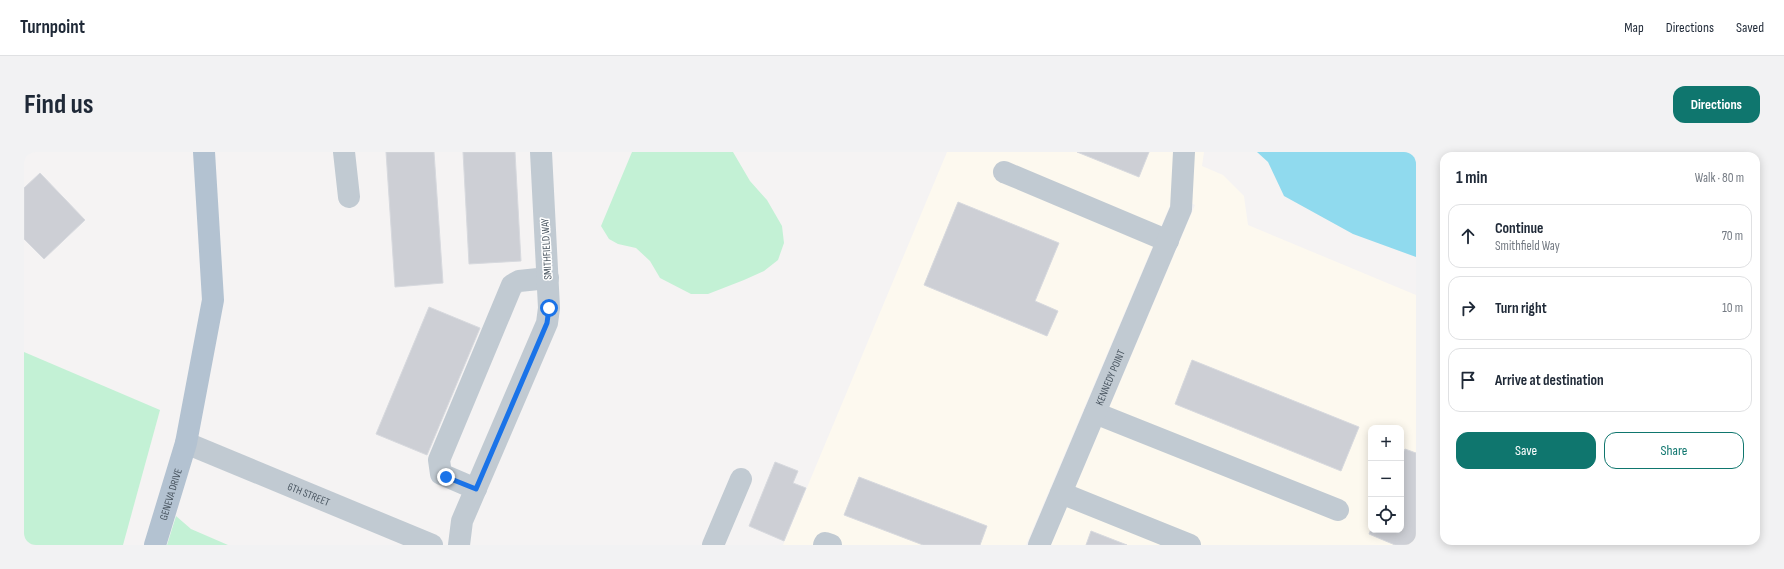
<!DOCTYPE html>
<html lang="en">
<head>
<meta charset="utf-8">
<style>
	:root { --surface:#fff; --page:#f2f2f3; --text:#1f2937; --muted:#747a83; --line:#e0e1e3; --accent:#0f766e }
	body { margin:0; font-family:"Sofia Sans Condensed",sans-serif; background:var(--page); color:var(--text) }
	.controls { position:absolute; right:12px; bottom:12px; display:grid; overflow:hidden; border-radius:8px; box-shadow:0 2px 10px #0003 }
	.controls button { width:36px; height:36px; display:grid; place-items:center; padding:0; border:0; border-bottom:1px solid var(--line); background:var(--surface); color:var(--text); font:20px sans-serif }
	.stop { position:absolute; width:12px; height:12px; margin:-9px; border:3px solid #1a73e8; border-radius:50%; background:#fff }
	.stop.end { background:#1a73e8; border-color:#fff; box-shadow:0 1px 4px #0008 }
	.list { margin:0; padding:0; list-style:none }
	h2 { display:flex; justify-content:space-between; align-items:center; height:52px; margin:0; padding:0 16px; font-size:17px }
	h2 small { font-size:13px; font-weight:400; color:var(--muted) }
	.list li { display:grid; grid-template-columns:26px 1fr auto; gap:12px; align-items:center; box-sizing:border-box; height:64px; margin:0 8px 8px; padding:0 8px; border:1px solid var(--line); border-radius:12px }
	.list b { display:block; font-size:15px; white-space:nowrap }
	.list p { margin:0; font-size:13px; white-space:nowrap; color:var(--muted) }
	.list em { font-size:13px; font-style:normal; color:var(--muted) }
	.actions { display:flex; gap:8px; padding:12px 16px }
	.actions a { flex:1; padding:9px 0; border:1px solid var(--accent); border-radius:12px; text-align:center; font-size:14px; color:var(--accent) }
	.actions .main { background:var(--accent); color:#fff }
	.icon { flex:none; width:22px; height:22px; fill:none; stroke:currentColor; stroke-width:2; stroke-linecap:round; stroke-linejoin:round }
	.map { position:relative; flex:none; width:1392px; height:393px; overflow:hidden; border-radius:12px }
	header { display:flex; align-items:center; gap:24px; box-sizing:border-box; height:56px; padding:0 20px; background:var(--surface); border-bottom:1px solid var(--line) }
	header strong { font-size:19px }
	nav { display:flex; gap:22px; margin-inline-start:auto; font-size:14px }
	.intro { display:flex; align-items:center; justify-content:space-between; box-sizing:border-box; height:96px; padding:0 24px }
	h1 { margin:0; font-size:28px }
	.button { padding:10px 18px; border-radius:12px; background:var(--accent); color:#fff; font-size:14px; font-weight:700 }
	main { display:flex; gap:24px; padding:0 24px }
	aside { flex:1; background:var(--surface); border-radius:12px; box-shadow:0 2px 10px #0003 }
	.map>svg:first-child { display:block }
</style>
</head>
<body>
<header>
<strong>Turnpoint</strong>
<nav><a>Map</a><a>Directions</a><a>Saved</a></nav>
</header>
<div class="intro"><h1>Find us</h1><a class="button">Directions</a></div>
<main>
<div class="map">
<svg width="1392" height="393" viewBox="0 0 1392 393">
	<rect width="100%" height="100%" fill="#f5f3f3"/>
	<path fill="#fdf9ef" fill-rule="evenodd" d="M923,0H1180L1178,14L1199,23L1220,44L1224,73L1392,143V393H1027L1171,53L1150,44L1002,393H759ZM1347,276H1377V378H1347Z"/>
	<g fill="#c3f1d5">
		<path d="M608,0H709L726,29L743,48L758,74L760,91L754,108L740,119L720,128L684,142H667L636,126L626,109L612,96L594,92L585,87L577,74Z"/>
		<path d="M0,200L136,258L99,393H0Z"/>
		<path d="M152,364L167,377L204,393H143Z"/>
	</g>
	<path fill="#90daee" d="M1233,0H1392V105L1329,82L1260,44L1244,10Z"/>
	<g fill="#cdcfd5" stroke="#d7d9de">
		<path d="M362,0H410L419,131L371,135Z"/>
		<path d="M439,0H491L497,109L445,112Z"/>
		<path d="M1053,0H1125L1115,25Z"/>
		<path d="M16,21L61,68L20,107L0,87V36Z"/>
		<path d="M934,50L1035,91L1011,149L1034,159L1023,184L900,133Z"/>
		<path d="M405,155L456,176L403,303L352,282Z"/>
		<path d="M1168,208L1335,275L1317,319L1151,252Z"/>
		<path d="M1381,297L1392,301V393H1371L1345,382L1347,377L1377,378V305Z"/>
		<path d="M751,310L774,319L769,331L782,336L760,389L725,374Z"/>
		<path d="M835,325L963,374L956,393H899L820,363Z"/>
		<path d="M1067,379L1103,393H1062Z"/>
	</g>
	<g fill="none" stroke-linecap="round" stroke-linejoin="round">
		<g stroke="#c1cad2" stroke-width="22">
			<path d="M320,0L325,45"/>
			<path d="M980,20L1144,89"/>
			<path d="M1071,261L1314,358"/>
			<path id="s1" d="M162,291L408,393"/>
			<path d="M452,337L417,322L415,308L488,133L495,129L524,126"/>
			<path d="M1037,341L1166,393"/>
			<path d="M435,393L438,369L523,171L525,156L517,0"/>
			<path d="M689,393L717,327"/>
			<path d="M800,393L801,391L807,393"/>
			<path id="s2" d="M1015,393L1157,57L1160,0"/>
		</g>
		<path stroke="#b3c2d1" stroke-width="22" id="s3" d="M131,393L162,291L189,148L180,0"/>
	</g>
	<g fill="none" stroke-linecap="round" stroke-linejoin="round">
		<path stroke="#1a73e8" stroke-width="5" d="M422,325L452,337L523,171L525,156"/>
	</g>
	<g text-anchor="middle" stroke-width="3" stroke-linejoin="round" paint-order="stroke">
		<g font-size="11" fill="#4a5661" stroke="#fff">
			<text transform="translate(522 97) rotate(-93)" y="4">SMITHFIELD WAY</text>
			<text dy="4" stroke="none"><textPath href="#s2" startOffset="182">KENNEDY POINT</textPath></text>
			<text dy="4" stroke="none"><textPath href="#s3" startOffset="53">GENEVA DRIVE</textPath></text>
			<text dy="4" stroke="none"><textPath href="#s1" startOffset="133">6TH STREET</textPath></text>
		</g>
	</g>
</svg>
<div class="controls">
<button>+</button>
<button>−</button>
<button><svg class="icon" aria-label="locate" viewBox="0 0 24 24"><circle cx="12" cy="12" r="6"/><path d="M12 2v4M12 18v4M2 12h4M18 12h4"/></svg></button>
</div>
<div class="stop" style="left:525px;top:156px"></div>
<div class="stop end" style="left:422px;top:325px"></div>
</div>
<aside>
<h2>1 min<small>Walk · 80 m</small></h2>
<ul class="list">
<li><svg class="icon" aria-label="ahead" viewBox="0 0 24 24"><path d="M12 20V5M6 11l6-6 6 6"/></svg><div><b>Continue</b><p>Smithfield Way</p></div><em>70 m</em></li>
<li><svg class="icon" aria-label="right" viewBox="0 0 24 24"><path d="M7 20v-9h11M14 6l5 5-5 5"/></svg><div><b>Turn right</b></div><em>10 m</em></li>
<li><svg class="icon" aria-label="arrive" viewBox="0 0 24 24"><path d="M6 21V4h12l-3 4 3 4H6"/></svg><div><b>Arrive at destination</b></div></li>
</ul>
<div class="actions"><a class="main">Save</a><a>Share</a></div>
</aside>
</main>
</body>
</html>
